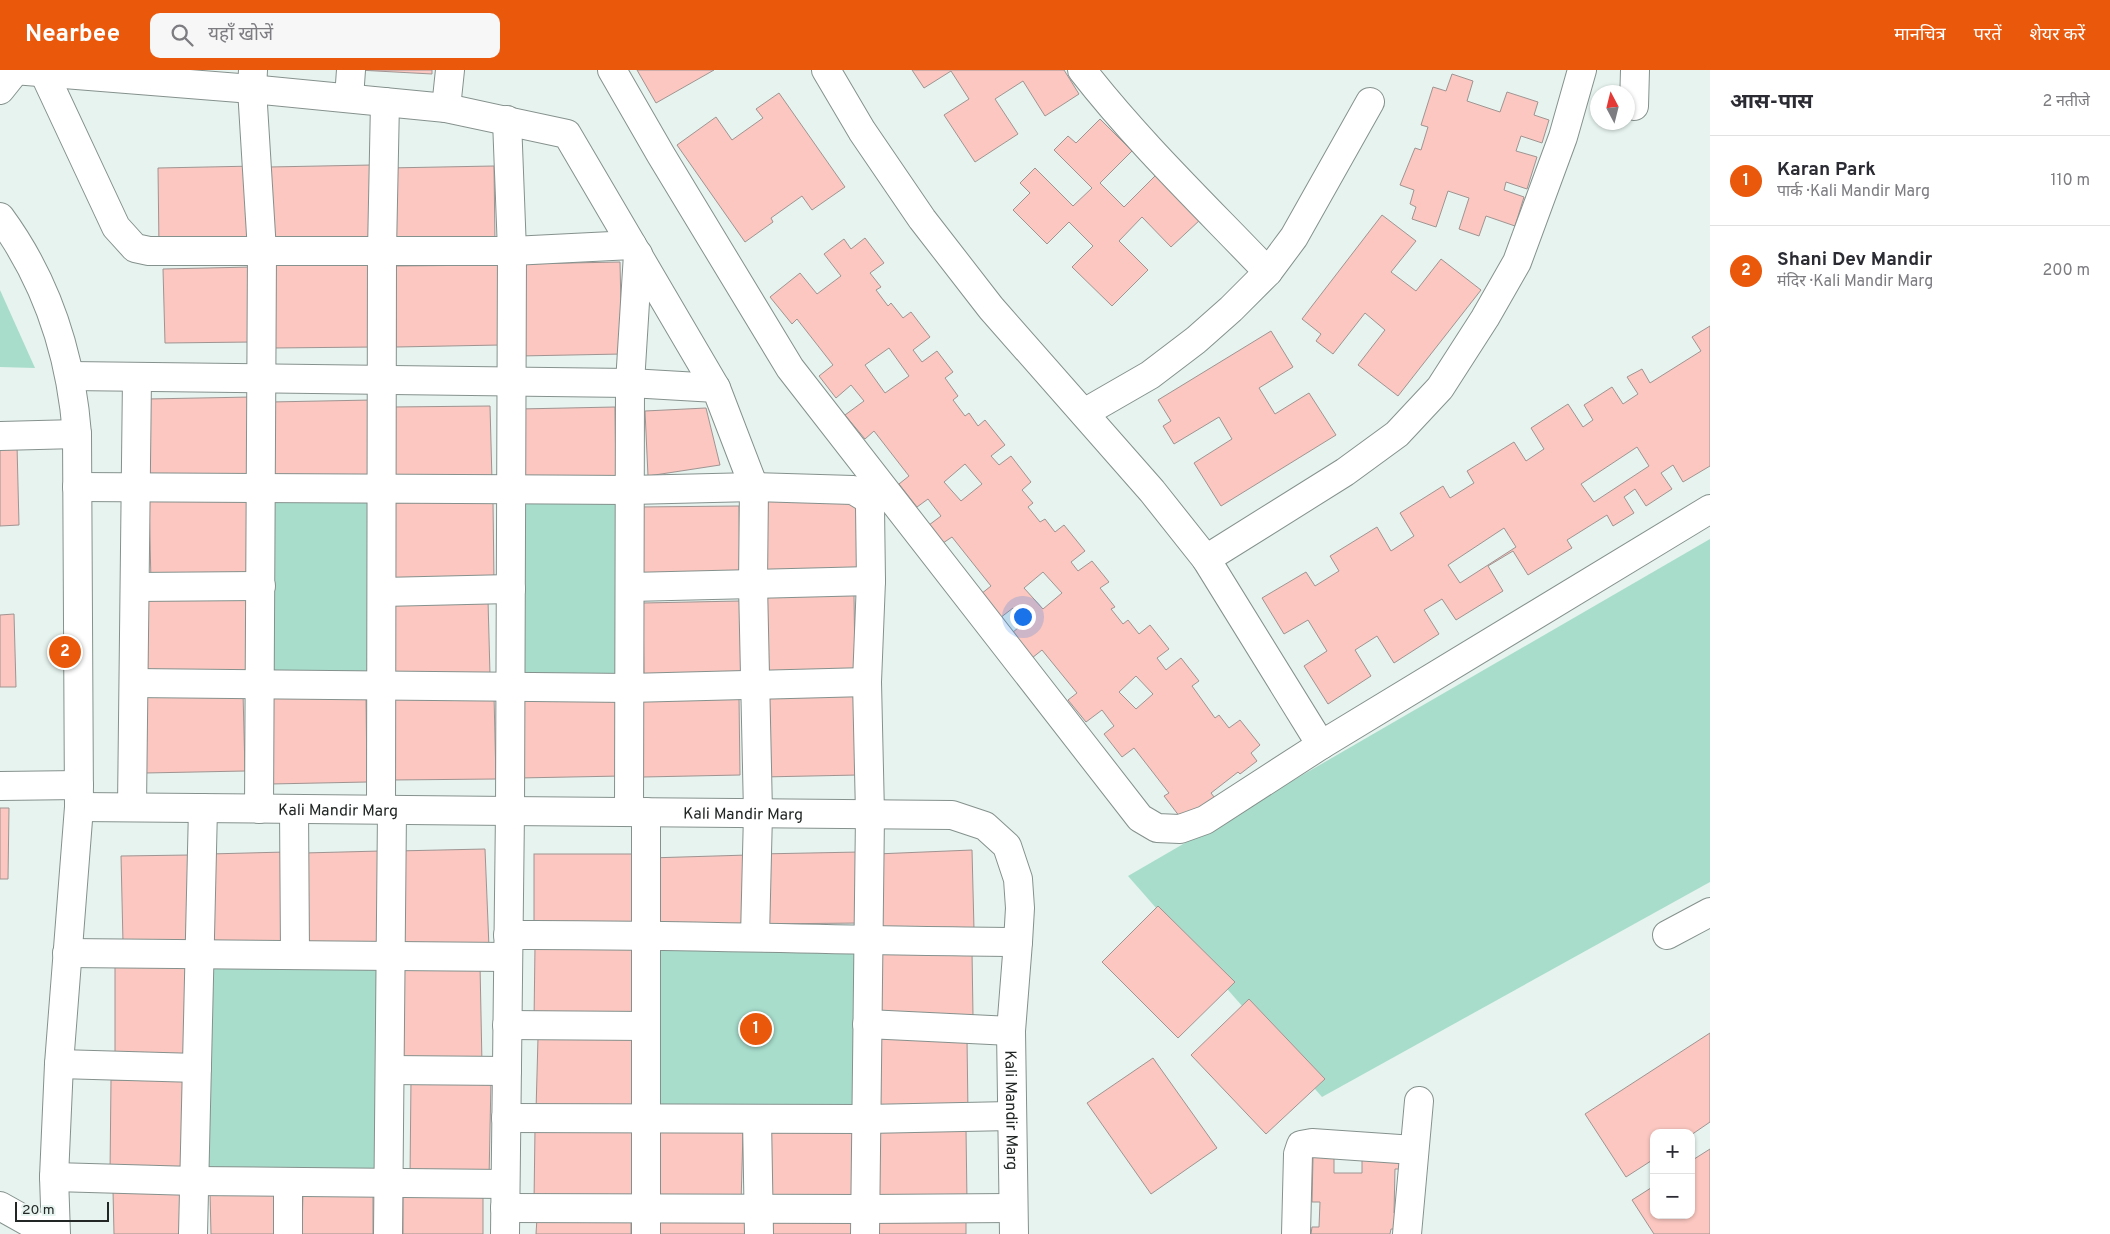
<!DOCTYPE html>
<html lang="hi">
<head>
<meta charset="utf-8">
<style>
	:root { --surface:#fff; --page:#f7f7f7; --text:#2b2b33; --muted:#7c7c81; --line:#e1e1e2; --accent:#ea580c }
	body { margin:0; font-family:Overpass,"Noto Sans Devanagari",sans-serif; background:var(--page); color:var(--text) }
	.controls { position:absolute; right:15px; bottom:15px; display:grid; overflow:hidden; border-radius:10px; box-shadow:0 1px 4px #0004 }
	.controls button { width:45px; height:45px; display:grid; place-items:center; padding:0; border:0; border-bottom:1px solid var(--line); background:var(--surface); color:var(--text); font:25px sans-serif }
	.compass { position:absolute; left:1590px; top:15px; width:45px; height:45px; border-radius:50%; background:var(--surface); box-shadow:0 1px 4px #0004; rotate:353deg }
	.scale { position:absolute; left:15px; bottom:12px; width:94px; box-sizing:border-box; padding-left:5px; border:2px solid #222726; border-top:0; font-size:14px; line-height:18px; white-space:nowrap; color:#222726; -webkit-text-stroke:4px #e6f3ee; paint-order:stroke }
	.you { position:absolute; left:1022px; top:546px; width:18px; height:18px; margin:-12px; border:4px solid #fff; border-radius:50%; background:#1a73e8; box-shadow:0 0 0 8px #1a73e833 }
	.badge { display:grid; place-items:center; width:32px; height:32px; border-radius:50%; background:var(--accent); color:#fff; font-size:16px; font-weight:700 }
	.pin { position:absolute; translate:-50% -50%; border:2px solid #fff; box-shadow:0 1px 5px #0006 }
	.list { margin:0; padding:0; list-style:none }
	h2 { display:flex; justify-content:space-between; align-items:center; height:65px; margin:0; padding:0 20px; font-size:21px }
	h2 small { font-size:16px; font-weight:400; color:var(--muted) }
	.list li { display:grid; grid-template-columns:32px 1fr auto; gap:15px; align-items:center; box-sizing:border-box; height:90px; padding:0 20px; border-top:1px solid var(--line) }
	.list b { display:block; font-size:19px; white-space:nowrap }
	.list p { margin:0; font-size:16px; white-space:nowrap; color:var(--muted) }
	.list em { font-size:16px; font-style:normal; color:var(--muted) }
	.icon { flex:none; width:28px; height:28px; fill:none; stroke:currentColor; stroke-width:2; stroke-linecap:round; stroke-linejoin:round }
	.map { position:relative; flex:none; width:1710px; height:1164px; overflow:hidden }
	header { display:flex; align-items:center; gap:30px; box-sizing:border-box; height:70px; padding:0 25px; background:var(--accent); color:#fff }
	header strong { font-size:24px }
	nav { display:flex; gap:28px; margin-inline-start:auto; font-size:18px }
	.search { width:350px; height:45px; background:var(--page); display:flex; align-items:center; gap:12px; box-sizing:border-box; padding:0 18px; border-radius:10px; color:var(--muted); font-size:19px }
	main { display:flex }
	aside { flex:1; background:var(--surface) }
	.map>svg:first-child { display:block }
</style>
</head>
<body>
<header>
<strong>Nearbee</strong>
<div class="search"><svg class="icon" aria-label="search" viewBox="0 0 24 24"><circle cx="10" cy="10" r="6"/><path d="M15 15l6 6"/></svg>यहाँ खोजें</div>
<nav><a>मानचित्र</a><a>परतें</a><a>शेयर करें</a></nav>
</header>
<main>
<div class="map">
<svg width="1710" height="1164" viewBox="0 0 1710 1164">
	<rect width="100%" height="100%" fill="#e6f3ee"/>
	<g fill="#a8ddcc">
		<path d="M0,220L35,298L0,297Z"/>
		<path d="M269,427H371L370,609H269Z"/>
		<path d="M618,429L619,609H520L519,430Z"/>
		<path d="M1710,469V812L1322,1027L1128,806Z"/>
		<path d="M656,875L864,877L862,1038L654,1036Z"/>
		<path d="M208,893L380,894L376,1105L201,1103Z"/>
	</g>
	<g fill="#fbc7c0" stroke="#a09492" fill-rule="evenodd">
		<path d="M358,0H432V4Z"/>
		<path d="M637,0H714L656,33Z"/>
		<path d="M912,0H1064L1079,24L1045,46L1023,11L995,29L1018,64L975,92L944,45L969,29L951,1L924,18Z"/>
		<path d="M1452,4L1473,11L1467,31L1500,42L1507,22L1538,32L1534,45L1549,50L1542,73L1521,66L1516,81L1537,87L1527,119L1506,112L1504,120L1524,127L1515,156L1486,146L1479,166L1459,159L1469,128L1448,121L1436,157L1412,149L1416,137L1410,134L1414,120L1400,115L1415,78L1421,80L1428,57L1421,55L1433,17L1446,21Z"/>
		<path d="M779,23L845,117L812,140L802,126L771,148L773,152L745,172L677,75L716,47L732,70L763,48L756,39Z"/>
		<path d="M1100,49L1132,81L1100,113L1124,137L1157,104L1201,149L1171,177L1142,147L1119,171L1148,200L1112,236L1072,197L1093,176L1069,152L1047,174L1013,140L1030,123L1020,113L1035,98L1073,136L1092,118L1054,80L1068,66L1076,73Z"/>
		<path d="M372,95L373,175L270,177L269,97Z"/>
		<path d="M256,96L257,176L159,178L158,98Z"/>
		<path d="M494,96L495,174L388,176L387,98Z"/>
		<path d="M1382,145L1416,171L1391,202L1416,221L1441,189L1481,220L1398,326L1358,295L1385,260L1365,243L1333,284L1316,271L1321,264L1302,249Z"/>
		<path d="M865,168L884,193L870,203L881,217L876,220L888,236L891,233L903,248L911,242L930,267L913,280L922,292L937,281L953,302L945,308L958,326L953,330L965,346L969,343L978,356L985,350L1005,375L991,386L999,395L1011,386L1031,412L1022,420L1033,433L1028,437L1040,452L1045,449L1055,462L1064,455L1085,481L1071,492L1078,501L1092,491L1109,512L1100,518L1115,537L1111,539L1123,554L1128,550L1139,564L1150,555L1169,579L1157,588L1166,600L1181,588L1199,611L1192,616L1215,648L1219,645L1229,658L1240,650L1260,675L1251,683L1257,691L1240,704L1238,702L1211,723L1218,732L1183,751L1164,726L1169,723L1134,678L1122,687L1104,664L1114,656L1102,640L1086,652L1068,630L1077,623L1042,580L1032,588L1012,563L1025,552L1013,538L1000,548L981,524L991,516L952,467L943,473L929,455L941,446L928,429L917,437L899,414L909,406L874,361L865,369L845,345L864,331L851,315L836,328L819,306L833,295L797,249L792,254L770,227L800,203L817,224L841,206L824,184L844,169L851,179ZM889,278L909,306L885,323L865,295ZM965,394L982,414L961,431L944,412ZM1043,502L1062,523L1043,539L1024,518ZM1136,606L1153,624L1136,639L1119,622Z"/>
		<path d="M373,192L374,277L272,278L271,194Z"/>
		<path d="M620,192L622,284L519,286L518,194Z"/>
		<path d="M498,195L500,275L396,277L395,196Z"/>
		<path d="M251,197L252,272L165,273L163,199Z"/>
		<path d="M1710,256V396L1683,412L1673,395L1661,403L1672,419L1646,436L1635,419L1624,427L1634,443L1613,456L1607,445L1567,470L1572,478L1528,505L1513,481L1488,496L1503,521L1456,550L1442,529L1424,540L1439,564L1394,593L1377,566L1355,580L1371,606L1328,634L1304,596L1327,581L1308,550L1284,564L1262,528L1306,502L1315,516L1339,501L1330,486L1377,457L1391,481L1414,466L1400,443L1443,416L1450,428L1474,413L1467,401L1514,372L1526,391L1544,379L1531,358L1568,334L1583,357L1593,350L1584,335L1612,317L1623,334L1638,324L1627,307L1642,299L1650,313L1701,281L1692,267ZM1637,377L1649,396L1594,432L1581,414ZM1504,458L1516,477L1460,513L1448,495Z"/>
		<path d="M1271,261L1293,297L1259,318L1275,344L1309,323L1336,365L1221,436L1194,393L1232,369L1219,347L1174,374L1163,356L1171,351L1158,330Z"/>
		<path d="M252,327L254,413L148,415L147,329Z"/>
		<path d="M372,330L374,412L272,414L270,332Z"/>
		<path d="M490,336L492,411L393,413L392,337Z"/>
		<path d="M615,337L616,412L520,414L519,339Z"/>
		<path d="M706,338L720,395L648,406L645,341Z"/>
		<path d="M0,375H17L19,455L0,456Z"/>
		<path d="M249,428L250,510L151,512L149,429Z"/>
		<path d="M865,429L866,504L765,506L764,430Z"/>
		<path d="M493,431L494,512L393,514L392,433Z"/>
		<path d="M739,436L740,510L640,511L639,437Z"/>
		<path d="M854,524L855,604L762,605L761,525Z"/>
		<path d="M251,526L252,605L142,607L141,528Z"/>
		<path d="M488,530L490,605L387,607L386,532Z"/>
		<path d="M740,531L741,606L644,608L643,533Z"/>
		<path d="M14,544L16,617H0V545Z"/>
		<path d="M857,621L858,705L762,707L760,623Z"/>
		<path d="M243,623L245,701L145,703L144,624Z"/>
		<path d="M621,625L622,706L518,708L516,627Z"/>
		<path d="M366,626L367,712L270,714L269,628Z"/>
		<path d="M494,626L496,709L391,710L390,628Z"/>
		<path d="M739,627L740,705L643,707L641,629Z"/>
		<path d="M0,738H9L8,809H0Z"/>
		<path d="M485,779L489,878L399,880L396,781Z"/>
		<path d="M972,780L974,860L879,863L876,784Z"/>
		<path d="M381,781L383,879L306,881L304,783Z"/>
		<path d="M286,782L288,877L211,878L209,784Z"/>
		<path d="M860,782L861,853L760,854L759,784Z"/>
		<rect x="534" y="784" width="100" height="73"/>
		<path d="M190,785L192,872L123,873L121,786Z"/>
		<path d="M748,785L751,854L652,858L649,788Z"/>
		<path d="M1158,836L1235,912L1178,968L1102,892Z"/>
		<path d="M535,876L633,877L632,953L534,952Z"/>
		<path d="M972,882L973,946L878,948L877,884Z"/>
		<path d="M115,895H188L187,991H115Z"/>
		<path d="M480,895L482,995H402L401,896Z"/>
		<path d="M1249,929L1325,1009L1266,1064L1191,985Z"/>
		<path d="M1710,963V1052L1691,1065V1063H1654V1089L1626,1107L1585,1044Z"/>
		<path d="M538,968L634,969L633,1043L536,1041Z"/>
		<path d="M967,968L968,1044L872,1045L871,969Z"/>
		<path d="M1153,988L1217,1078L1151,1124L1087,1033Z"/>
		<path d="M411,1009L491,1010L489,1109L410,1108Z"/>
		<path d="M111,1010H189L188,1103L110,1104Z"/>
		<path d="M535,1059L634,1060L633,1133L534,1132Z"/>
		<path d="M655,1059L743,1061L741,1134L653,1132Z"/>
		<path d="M855,1059L856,1136L765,1137L764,1061Z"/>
		<path d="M869,1059H966L967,1132L870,1133Z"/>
		<path d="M1710,1079V1164H1654L1632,1130L1654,1116V1145H1691V1091Z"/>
		<path d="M1313,1087H1334V1103H1362V1088L1401,1089V1099H1395L1394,1143H1400L1399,1159H1391L1390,1164H1311L1312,1157H1319L1320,1132H1312Z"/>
		<path d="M303,1119L373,1120V1164H302Z"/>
		<path d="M185,1120L186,1164H114L113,1121Z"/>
		<path d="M277,1121L278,1164H211L210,1123Z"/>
		<rect x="403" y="1123" width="80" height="41"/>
		<path d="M537,1148L631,1151V1164H536Z"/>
		<path d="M749,1148V1164H656V1149Z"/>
		<rect x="764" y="1149" width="94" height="15"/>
		<rect x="869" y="1149" width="97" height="15"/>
	</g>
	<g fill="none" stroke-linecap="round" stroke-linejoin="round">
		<g stroke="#85918d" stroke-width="30">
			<g id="minor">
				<path d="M14,0L252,19L446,38L567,64L716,318"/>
				<path d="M253,0L252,19L262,181L259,739"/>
				<path d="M612,0L661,85L790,298L1140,748L1157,758L1180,759L1205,750L1321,675L1710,439"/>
				<path d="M826,0L862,61L922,149L991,238L1152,421L1206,489L1321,675"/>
				<path d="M1082,0C1138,72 1205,136 1268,202"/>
				<path d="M44,3L116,157L135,178L149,181H512L632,175"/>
				<path d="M0,20L16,0"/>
				<path d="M349,28L351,0"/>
				<path d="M1634,36L1635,0"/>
				<path d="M446,38L450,0"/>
				<path d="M0,147C47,211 71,286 77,364L79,737L59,994L54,1107L56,1164"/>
				<path d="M70,306L630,313L716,318L754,417L753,514L758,743L755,867"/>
				<path d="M1084,343L1150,305L1196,270L1231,239L1268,202L1294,167L1370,32"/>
				<path d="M0,366L77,364"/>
				<path d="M77,417L630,420L754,417L853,420L868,429L870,437L871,511L867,612L870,744L865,1164"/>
				<path d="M1206,489L1345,402L1397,364L1440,318L1485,248L1517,192L1563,67L1582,0"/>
				<path d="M135,517L261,516"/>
				<path d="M630,517L871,511"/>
				<path d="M382,522L511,519"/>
				<path d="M134,613L629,618L867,612"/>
				<path d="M0,716L79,715"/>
				<path id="s1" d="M79,737L952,745L985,756L1007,776L1018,809L1020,838L1018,872L1011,961L1014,1164"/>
				<path d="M132,737L137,307"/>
				<path d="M294,739L295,884"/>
				<path d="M381,739L382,181L385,32"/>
				<path d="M629,742L630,313L638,184"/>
				<path d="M646,742V1164"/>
				<path d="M508,865C678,864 848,871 1018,872"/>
				<path d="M1667,865L1710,842"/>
				<path d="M67,883L508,887"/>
				<path d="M867,954L1011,961"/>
				<path d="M507,955L646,956"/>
				<path d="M59,994L197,998"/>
				<path d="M390,1000L507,1001"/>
				<path d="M506,1048L866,1049L1011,1046"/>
				<path d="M757,1049L759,1164"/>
				<path d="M54,1107L194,1111L505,1114"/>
				<path d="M0,1136L50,1164"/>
				<path d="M505,1138L865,1139L1012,1138"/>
				<path d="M193,1164L203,738"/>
				<path d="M288,1164V1112"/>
				<path d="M388,1164L392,740"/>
				<path d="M505,1164L510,741L512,181L507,50"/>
				<path d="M1296,1164L1298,1084L1301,1075L1312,1073L1414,1080"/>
				<path d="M1407,1164L1419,1031"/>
			</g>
		</g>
		<use href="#minor" stroke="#fff" stroke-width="28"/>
	</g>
	<g text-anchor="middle" stroke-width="4" stroke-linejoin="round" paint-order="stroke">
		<g font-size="16" fill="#222726" stroke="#e6f3ee">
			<text dy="6" stroke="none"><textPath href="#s1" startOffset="259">Kali Mandir Marg</textPath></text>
			<text dy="6" stroke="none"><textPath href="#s1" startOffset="664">Kali Mandir Marg</textPath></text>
			<text dy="6" stroke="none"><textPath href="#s1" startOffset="1204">Kali Mandir Marg</textPath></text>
		</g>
	</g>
</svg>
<div class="controls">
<button>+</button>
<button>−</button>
</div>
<svg class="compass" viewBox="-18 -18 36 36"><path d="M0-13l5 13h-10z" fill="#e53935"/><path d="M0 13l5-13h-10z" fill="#7c7c81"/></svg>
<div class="scale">20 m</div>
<div class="you"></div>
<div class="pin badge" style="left:756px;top:959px">1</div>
<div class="pin badge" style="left:65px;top:582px">2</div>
</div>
<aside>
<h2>आस-पास<small>2 नतीजे</small></h2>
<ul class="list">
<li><span class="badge">1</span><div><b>Karan Park</b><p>पार्क · Kali Mandir Marg</p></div><em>110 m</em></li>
<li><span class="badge">2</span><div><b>Shani Dev Mandir</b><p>मंदिर · Kali Mandir Marg</p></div><em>200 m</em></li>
</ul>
</aside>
</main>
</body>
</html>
